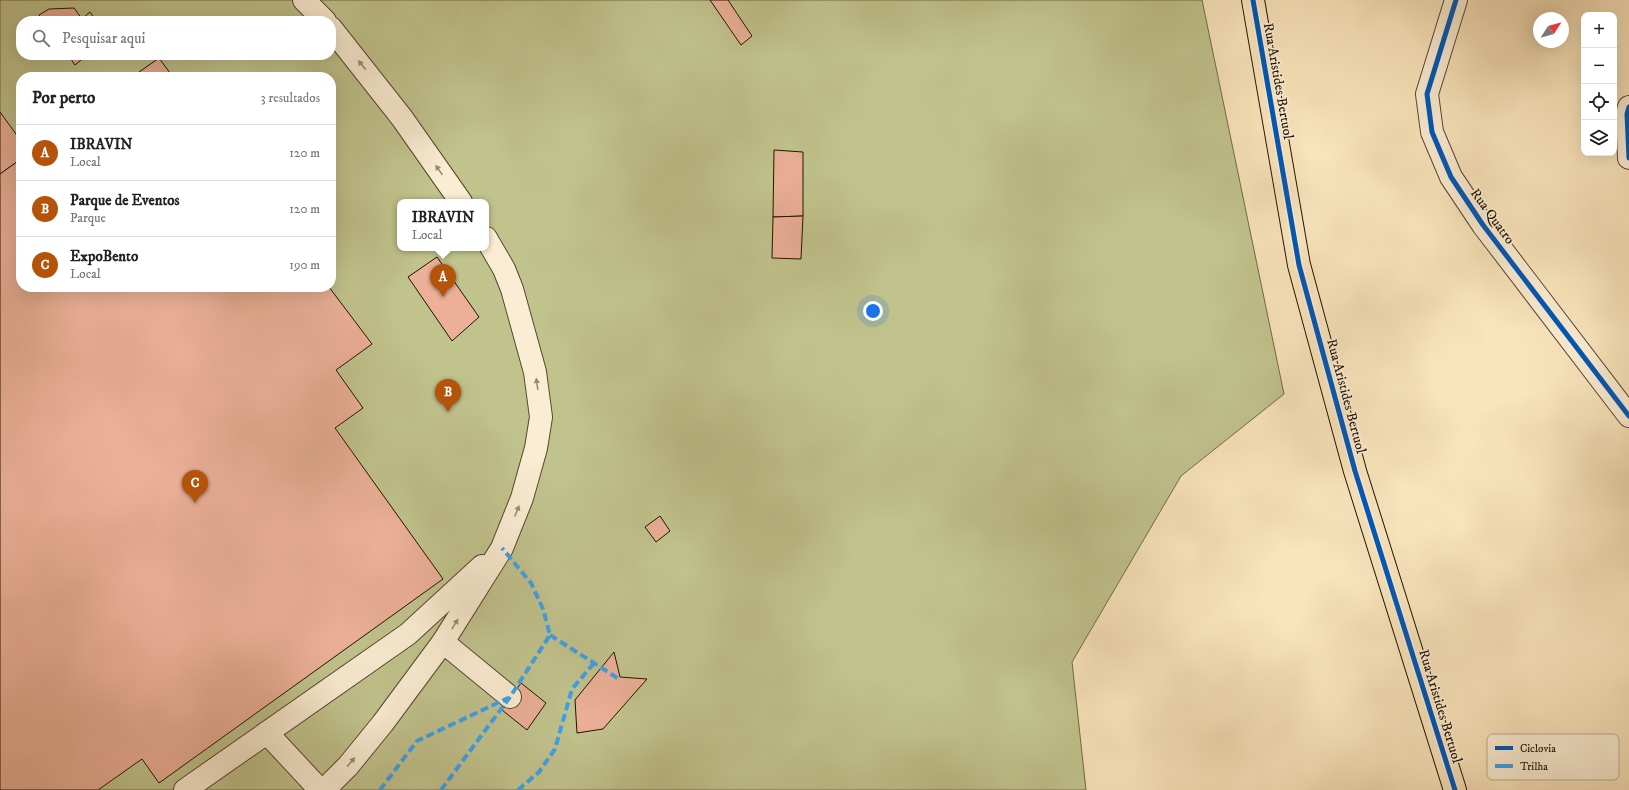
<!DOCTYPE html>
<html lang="pt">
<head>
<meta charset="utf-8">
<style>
	:root { --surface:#fff; --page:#f6f6f6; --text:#222; --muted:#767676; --line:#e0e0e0; --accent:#b45309 }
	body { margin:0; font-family:"IM FELL DW Pica",serif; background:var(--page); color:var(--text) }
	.controls { position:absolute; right:12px; top:12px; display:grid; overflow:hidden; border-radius:8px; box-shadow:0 4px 16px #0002 }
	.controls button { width:36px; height:36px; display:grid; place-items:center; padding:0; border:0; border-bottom:1px solid var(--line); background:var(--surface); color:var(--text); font:20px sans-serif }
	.compass { position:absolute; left:1533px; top:12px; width:36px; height:36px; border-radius:50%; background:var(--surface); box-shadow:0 4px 16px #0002; rotate:54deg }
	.you { position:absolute; left:873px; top:311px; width:14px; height:14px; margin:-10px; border:3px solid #fff; border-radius:50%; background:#1a73e8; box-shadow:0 0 0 6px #1a73e833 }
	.badge { display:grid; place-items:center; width:26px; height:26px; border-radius:50%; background:var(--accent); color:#fff; font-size:13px; font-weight:700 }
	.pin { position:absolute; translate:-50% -33px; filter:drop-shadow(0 1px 2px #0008) }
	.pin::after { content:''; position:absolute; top:21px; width:14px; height:12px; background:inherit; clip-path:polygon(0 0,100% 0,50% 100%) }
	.popup { position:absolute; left:397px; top:199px; width:92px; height:52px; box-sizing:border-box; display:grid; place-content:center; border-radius:8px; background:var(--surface); filter:drop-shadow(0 1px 3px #0005); font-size:13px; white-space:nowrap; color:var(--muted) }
	.popup b { font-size:15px; color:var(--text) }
	.popup::after { content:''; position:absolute; left:50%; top:100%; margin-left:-8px; border:8px solid transparent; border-top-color:var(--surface) }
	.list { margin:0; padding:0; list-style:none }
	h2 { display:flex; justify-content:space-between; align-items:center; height:52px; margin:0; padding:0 16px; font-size:17px }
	h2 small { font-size:13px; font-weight:400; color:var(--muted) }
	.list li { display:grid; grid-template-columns:26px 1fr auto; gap:12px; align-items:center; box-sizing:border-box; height:56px; padding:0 16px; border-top:1px solid var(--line) }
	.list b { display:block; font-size:15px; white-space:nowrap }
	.list p { margin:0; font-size:13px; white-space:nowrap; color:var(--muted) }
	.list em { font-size:13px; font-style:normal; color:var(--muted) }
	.icon { flex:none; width:22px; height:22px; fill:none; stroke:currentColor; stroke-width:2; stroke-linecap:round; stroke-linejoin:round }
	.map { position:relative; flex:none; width:1629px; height:790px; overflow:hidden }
	.search { position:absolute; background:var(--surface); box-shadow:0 4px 16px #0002; left:16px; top:16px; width:320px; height:44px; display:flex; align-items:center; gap:10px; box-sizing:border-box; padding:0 14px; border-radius:16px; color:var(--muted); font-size:15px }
	.panel { position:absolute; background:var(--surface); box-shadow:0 4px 16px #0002; left:16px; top:72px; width:320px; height:220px; border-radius:16px }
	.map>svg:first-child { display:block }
</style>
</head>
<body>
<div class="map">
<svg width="1629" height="790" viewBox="0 0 1629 790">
	<rect width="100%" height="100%" fill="#f9e4bb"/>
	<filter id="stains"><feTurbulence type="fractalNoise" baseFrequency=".005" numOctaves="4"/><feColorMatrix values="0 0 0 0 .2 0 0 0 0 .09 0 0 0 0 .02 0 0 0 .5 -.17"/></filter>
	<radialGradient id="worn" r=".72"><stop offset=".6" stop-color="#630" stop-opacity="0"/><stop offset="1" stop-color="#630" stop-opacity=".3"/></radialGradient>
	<path fill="#c1c38d" stroke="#726a46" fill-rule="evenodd" d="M0,0H1202L1284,394L1181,476L1072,662L1086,790H0ZM21,21H331V55H21ZM21,77H331V287H21ZM400,202H486V248H400Z"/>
	<g fill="#ebb097" stroke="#221200">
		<path d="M710,0H728L752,36L741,45Z"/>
		<path d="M74,8L82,19L90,12L96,21H44L39,15L49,9Z"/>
		<path d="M68,55H87L75,65Z"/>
		<path d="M159,58L173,77H132Z"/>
		<path d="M0,112L21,141V159L0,174Z"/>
		<path d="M774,150L803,152V216L773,217Z"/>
		<path d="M21,159V287H329L372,344L336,370L363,408L335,428L443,579L159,783L142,759L98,790H0V174Z"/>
		<path d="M803,216L801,259L772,258L773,217Z"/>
		<path d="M437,257L479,317L452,341L408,277Z"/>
		<path d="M660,516L670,531L656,542L645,527Z"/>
		<path d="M614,652L620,677L647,679L603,729L577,733L575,700Z"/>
		<path d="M521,683L546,703L527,730L502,710Z"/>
	</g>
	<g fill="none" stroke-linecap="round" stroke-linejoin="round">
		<g stroke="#58462f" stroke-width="24">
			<g id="minor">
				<path d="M304,0L325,21"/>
				<path d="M1456,0L1427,94L1432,132L1451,177L1483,225L1629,416"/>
				<path d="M331,28L402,118L461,202"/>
				<path d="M1629,107L1627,114L1629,158"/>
				<path d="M443,642L510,697"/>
				<path d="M267,733L320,790"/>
				<path d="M185,790L408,634L482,566"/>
				<path d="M324,790L348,766L383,723L443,642L502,548L522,498L536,448L541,417L535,372L512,289L504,269L486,238"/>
			</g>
		</g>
		<g stroke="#221200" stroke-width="24">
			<path id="major" d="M1253,0L1299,265L1355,471L1455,790"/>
		</g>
		<use href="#minor" stroke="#fbedd3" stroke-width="22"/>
		<use href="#major" stroke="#f9e4bb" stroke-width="22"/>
		<g stroke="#3ea1e9" stroke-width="4" stroke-dasharray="8 4" stroke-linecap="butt">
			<path d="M550,635L619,679"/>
			<path d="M380,790L417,741L508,698"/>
			<path d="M441,790L510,697L550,635L543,609L531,583L502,548"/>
			<path d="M518,790L539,772L555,749L572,689L595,662"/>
		</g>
		<g stroke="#fbedd3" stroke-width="8">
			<g id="cycleway">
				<path d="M1253,0L1299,265L1355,471L1455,790"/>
				<path d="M1456,0L1427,94L1432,132L1451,177L1483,225L1629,416"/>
				<path d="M1629,107L1627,114L1629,158"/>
			</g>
		</g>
		<use href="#cycleway" stroke="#0057b8" stroke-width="5"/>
	</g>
	<defs><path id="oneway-solid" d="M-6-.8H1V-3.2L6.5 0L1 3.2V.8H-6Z"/></defs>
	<g fill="#998a74">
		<use href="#oneway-solid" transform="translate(362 65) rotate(-129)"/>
		<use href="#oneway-solid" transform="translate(439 170) rotate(-125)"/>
		<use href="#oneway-solid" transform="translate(537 384) rotate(-98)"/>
		<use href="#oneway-solid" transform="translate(517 511) rotate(-68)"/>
		<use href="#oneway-solid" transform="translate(455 624) rotate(-58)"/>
		<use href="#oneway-solid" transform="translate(351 762) rotate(-50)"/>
	</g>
	<g text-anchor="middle" stroke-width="3.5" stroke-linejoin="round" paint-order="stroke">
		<g font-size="14" fill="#221200" stroke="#fbedd3">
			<text transform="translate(1279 81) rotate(80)" y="5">Rua Aristides Bertuol</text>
			<text transform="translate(1493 216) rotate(54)" y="5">Rua Quatro</text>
			<text transform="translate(1347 396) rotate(75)" y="5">Rua Aristides Bertuol</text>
			<text transform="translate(1441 706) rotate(73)" y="5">Rua Aristides Bertuol</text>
		</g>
	</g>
	<rect x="1487" y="734" width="132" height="46" rx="6" fill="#fbedd3" stroke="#baab94" stroke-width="1"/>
	<rect x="1495" y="746" width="18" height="4" fill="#0057b8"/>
	<rect x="1495" y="764" width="18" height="4" fill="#3ea1e9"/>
	<g font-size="11" fill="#221200">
		<text x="1520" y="752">Ciclovia</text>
		<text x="1520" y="770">Trilha</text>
	</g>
	<rect width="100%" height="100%" filter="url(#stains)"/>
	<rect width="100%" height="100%" fill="url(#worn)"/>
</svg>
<div class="controls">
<button>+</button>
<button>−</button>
<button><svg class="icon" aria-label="locate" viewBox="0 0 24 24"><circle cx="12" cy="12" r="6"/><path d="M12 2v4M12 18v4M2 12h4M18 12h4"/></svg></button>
<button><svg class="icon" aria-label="layers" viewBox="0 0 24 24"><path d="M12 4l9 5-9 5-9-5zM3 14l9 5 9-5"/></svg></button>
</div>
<svg class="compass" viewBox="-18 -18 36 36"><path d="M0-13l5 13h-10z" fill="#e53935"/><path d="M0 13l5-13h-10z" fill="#767676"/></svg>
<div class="you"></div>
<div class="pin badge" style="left:443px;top:297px">A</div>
<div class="popup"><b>IBRAVIN</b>Local</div>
<div class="pin badge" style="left:448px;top:412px">B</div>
<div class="pin badge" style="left:195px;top:503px">C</div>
<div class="search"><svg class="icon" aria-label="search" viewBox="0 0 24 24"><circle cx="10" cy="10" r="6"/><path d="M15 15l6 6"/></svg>Pesquisar aqui</div>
<section class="panel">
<h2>Por perto<small>3 resultados</small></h2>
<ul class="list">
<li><span class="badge">A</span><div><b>IBRAVIN</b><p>Local</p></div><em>120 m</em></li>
<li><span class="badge">B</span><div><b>Parque de Eventos</b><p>Parque</p></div><em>120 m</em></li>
<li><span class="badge">C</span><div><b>ExpoBento</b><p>Local</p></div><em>190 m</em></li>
</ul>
</section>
</div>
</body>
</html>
